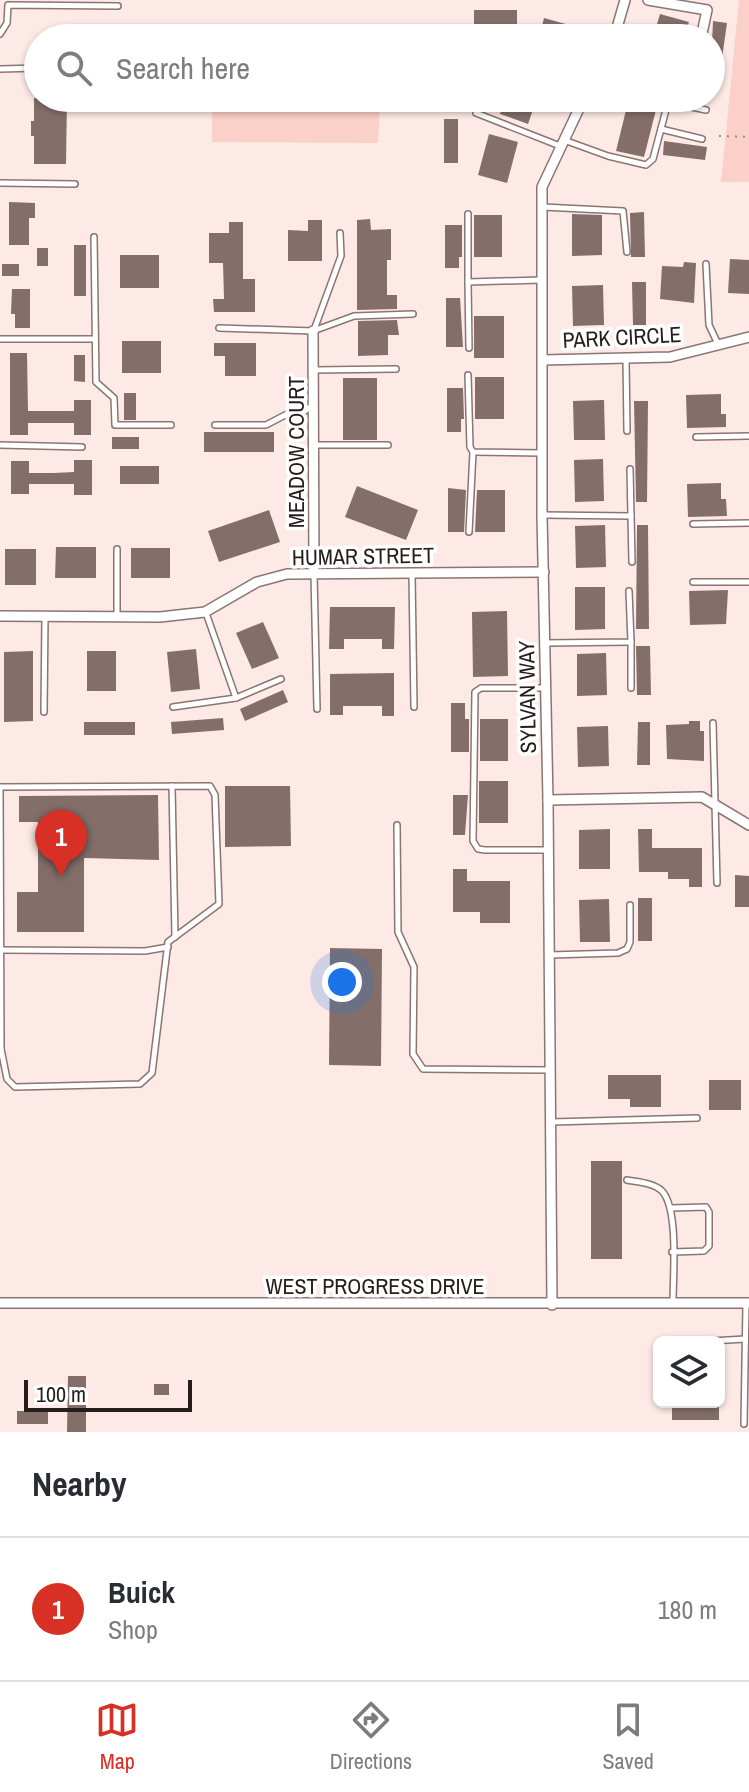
<!DOCTYPE html>
<html lang="en">
<head>
<meta charset="utf-8">
<style>
	:root { --surface:#fff; --page:#f7f7f7; --text:#2b2b33; --muted:#7c7c81; --line:#e1e1e2; --accent:#d93025 }
	body { margin:0; font-family:"Archivo Narrow",sans-serif; background:var(--page); color:var(--text) }
	.controls { position:absolute; right:24px; bottom:24px; display:grid; overflow:hidden; border-radius:12px; box-shadow:0 2px 6px #0004 }
	.controls button { width:72px; height:72px; display:grid; place-items:center; padding:0; border:0; border-bottom:2px solid var(--line); background:var(--surface); color:var(--text); font:40px sans-serif }
	.scale { position:absolute; left:24px; bottom:20px; width:168px; box-sizing:border-box; padding-left:8px; border:4px solid #251d1b; border-top:0; font-size:22px; line-height:28px; white-space:nowrap; color:#251d1b; -webkit-text-stroke:6px #fff; paint-order:stroke }
	.you { position:absolute; left:342px; top:982px; width:28px; height:28px; margin:-20px; border:6px solid #fff; border-radius:50%; background:#1a73e8; box-shadow:0 0 0 12px #1a73e833 }
	.badge { display:grid; place-items:center; width:52px; height:52px; border-radius:50%; background:var(--accent); color:#fff; font-size:26px; font-weight:700 }
	.pin { position:absolute; translate:-50% -66px; filter:drop-shadow(0 2px 4px #0008) }
	.pin::after { content:''; position:absolute; top:42px; width:28px; height:24px; background:inherit; clip-path:polygon(0 0,100% 0,50% 100%) }
	.list { margin:0; padding:0; list-style:none }
	h2 { display:flex; justify-content:space-between; align-items:center; height:104px; margin:0; padding:0 32px; font-size:34px }
	h2 small { font-size:26px; font-weight:400; color:var(--muted) }
	.list li { display:grid; grid-template-columns:52px 1fr auto; gap:24px; align-items:center; box-sizing:border-box; height:144px; padding:0 32px; border-top:2px solid var(--line) }
	.list b { display:block; font-size:30px; white-space:nowrap }
	.list p { margin:0; font-size:26px; white-space:nowrap; color:var(--muted) }
	.list em { font-size:26px; font-style:normal; color:var(--muted) }
	.icon { flex:none; width:44px; height:44px; fill:none; stroke:currentColor; stroke-width:2; stroke-linecap:round; stroke-linejoin:round }
	.map { position:relative; flex:none; width:749px; height:1432px; overflow:hidden }
	.search { position:absolute; background:var(--surface); box-shadow:0 2px 6px #0004; left:24px; right:24px; top:24px; height:88px; display:flex; align-items:center; gap:20px; box-sizing:border-box; padding:0 28px; border-radius:44px; color:var(--muted); font-size:30px }
	.sheet { height:248px; background:var(--surface) }
	nav { display:flex; justify-content:space-around; align-items:center; box-sizing:border-box; height:112px; border-top:2px solid var(--line); background:var(--surface); font-size:22px; color:var(--muted) }
	nav a { display:grid; justify-items:center; gap:4px }
	nav .on { color:var(--accent) }
	.map>svg:first-child { display:block }
</style>
</head>
<body>
<div class="map">
<svg width="749" height="1432" viewBox="0 0 749 1432">
	<rect width="100%" height="100%" fill="#fdeae6"/>
	<g fill="#fbd0c8">
		<path d="M739,0H749V182H721Z"/>
		<path d="M212,103L380,104L378,143L212,142Z"/>
	</g>
	<g fill="#836e6a">
		<rect x="474" y="10" width="43" height="14"/>
		<path d="M660,14L689,22L684,38H653Z"/>
		<path d="M544,18L573,26L570,38H539Z"/>
		<path d="M713,21L727,23L721,65L711,64Z"/>
		<path d="M34,98H67L66,164H34V136H31V121H34Z"/>
		<path d="M505,98H537L528,124L500,114Z"/>
		<path d="M629,98H659L644,157L616,151Z"/>
		<rect x="444" y="119" width="14" height="44"/>
		<path d="M489,134L518,142L507,183L478,175Z"/>
		<path d="M664,141L707,147L705,160L663,155Z"/>
		<path d="M9,202L35,203V218H29V245H9Z"/>
		<path d="M644,212L645,257H631L630,213Z"/>
		<path d="M572,214L602,215V255L572,256Z"/>
		<rect x="474" y="215" width="28" height="42"/>
		<path d="M370,219L371,230L391,229V260H387V295H397V309L357,310V220Z"/>
		<path d="M308,220H322V261H288V230L308,231Z"/>
		<path d="M229,222H243V279H255V312H214L213,299H224L223,263H209V233H229Z"/>
		<path d="M445,225H462V257H459V268H445Z"/>
		<rect x="74" y="245" width="12" height="51"/>
		<rect x="37" y="248" width="11" height="18"/>
		<rect x="120" y="255" width="39" height="33"/>
		<path d="M730,259L749,260V294L728,293Z"/>
		<path d="M684,262L696,263L694,303L660,299L662,266L683,267Z"/>
		<rect x="2" y="264" width="17" height="12"/>
		<path d="M632,282H646V325H633Z"/>
		<path d="M603,285L604,325L573,326L572,286Z"/>
		<path d="M12,289H30V328H15V314H11Z"/>
		<path d="M446,298H460L463,347H446Z"/>
		<rect x="474" y="316" width="30" height="42"/>
		<path d="M397,320L399,335H388V355L358,356V321Z"/>
		<rect x="122" y="341" width="39" height="32"/>
		<path d="M214,343H256V376H225V356H214Z"/>
		<path d="M10,353H27L28,411H74V400H91V435H74V423H28V435H10Z"/>
		<path d="M74,355H85V382L74,381Z"/>
		<rect x="475" y="377" width="29" height="42"/>
		<rect x="343" y="378" width="34" height="62"/>
		<path d="M447,388H463L464,419H461V432H447Z"/>
		<rect x="124" y="393" width="12" height="27"/>
		<path d="M721,394V414H726V427L687,428L686,395Z"/>
		<path d="M604,400L605,440H574L573,401Z"/>
		<path d="M634,401H648L647,502H636Z"/>
		<rect x="204" y="432" width="70" height="20"/>
		<rect x="112" y="437" width="27" height="12"/>
		<path d="M603,459L604,501L575,502L574,460Z"/>
		<path d="M74,460H92V495H74V484H29V494H11V461H29V473H54L74,472Z"/>
		<rect x="120" y="466" width="39" height="18"/>
		<path d="M721,483V499H726L727,516L688,517L687,484Z"/>
		<path d="M357,486L418,510L406,540L345,517Z"/>
		<path d="M448,488L466,490L464,532H448Z"/>
		<path d="M477,490H505V532H475Z"/>
		<path d="M269,510L280,542L219,562L208,531Z"/>
		<path d="M605,525L606,567L576,568L575,526Z"/>
		<path d="M637,525H648L649,629H636Z"/>
		<path d="M56,547H96V578H55Z"/>
		<rect x="131" y="548" width="39" height="30"/>
		<rect x="5" y="549" width="31" height="36"/>
		<path d="M575,587H605V629L575,630Z"/>
		<path d="M728,590L726,624L690,625L689,591Z"/>
		<path d="M330,607H395L394,649H382V639H344V649H329Z"/>
		<path d="M507,611L508,676L473,677L472,612Z"/>
		<path d="M263,622L279,658L252,669L236,633Z"/>
		<path d="M636,646H650L651,695H637Z"/>
		<path d="M196,649L200,689L171,692L167,652Z"/>
		<path d="M33,651V721L4,722V652Z"/>
		<rect x="87" y="651" width="29" height="40"/>
		<path d="M606,653L607,695L577,696V654Z"/>
		<path d="M394,673V716H382V706H343V715H330V674Z"/>
		<path d="M283,690L288,702L245,721L240,709Z"/>
		<path d="M451,703H465V719H469V752H451Z"/>
		<path d="M223,718L224,730L172,734L171,722Z"/>
		<rect x="480" y="719" width="28" height="42"/>
		<path d="M689,721H700V731H704V761L667,759L666,725L689,724Z"/>
		<rect x="84" y="722" width="51" height="13"/>
		<path d="M638,722H650V765H637Z"/>
		<path d="M608,726L609,766L578,767L577,727Z"/>
		<rect x="479" y="781" width="29" height="42"/>
		<path d="M225,786H290L291,846L225,847Z"/>
		<path d="M158,795L159,860L84,858V932H17V892H38V822H19V796Z"/>
		<path d="M453,795H468L465,835H453Z"/>
		<path d="M610,829V869H579V830Z"/>
		<path d="M638,829H652V848H702V887H689V879H668V872H639Z"/>
		<path d="M453,869H467V881H510V923H480V912H453Z"/>
		<path d="M735,875L749,876V907H735Z"/>
		<rect x="638" y="898" width="14" height="43"/>
		<path d="M609,899L610,942H580L579,900Z"/>
		<path d="M330,948L382,949L381,1066L329,1065Z"/>
		<path d="M608,1075H661V1107H630V1099H608Z"/>
		<rect x="709" y="1080" width="32" height="30"/>
		<rect x="591" y="1161" width="31" height="98"/>
		<path d="M68,1376H86V1432H67Z"/>
		<rect x="154" y="1384" width="15" height="11"/>
		<rect x="672" y="1402" width="47" height="18"/>
		<rect x="17" y="1411" width="31" height="13"/>
	</g>
	<g fill="none" stroke-linecap="round" stroke-linejoin="round">
		<g stroke="#8a7571" stroke-width="8">
			<g id="lane">
				<path d="M0,34L7,23L8,5L118,6"/>
				<path d="M0,69L38,68"/>
				<path d="M476,113L560,146"/>
				<path d="M661,129L702,139"/>
				<path d="M564,140L608,156L646,165L653,159L668,102L706,110"/>
				<path d="M0,183L75,184"/>
				<path d="M543,207L623,211L627,252"/>
				<path d="M468,214V282"/>
				<path d="M94,237L96,382L114,398L115,425H171"/>
				<path d="M706,264L709,325L718,344"/>
				<path d="M219,328L313,331L354,316L413,314"/>
				<path d="M314,330L341,256L340,233"/>
				<path d="M0,339H95"/>
				<path d="M469,348L468,282L541,280"/>
				<path d="M626,359L627,431"/>
				<path d="M314,370L396,369"/>
				<path d="M468,375L470,447L473,452L541,453"/>
				<path d="M215,425H266L289,413L305,411L314,404"/>
				<path d="M696,437L749,436"/>
				<path d="M0,445L82,447"/>
				<path d="M315,445H388"/>
				<path d="M630,469L632,562"/>
				<path d="M543,515L631,516"/>
				<path d="M693,524L749,523"/>
				<path d="M469,532L473,452"/>
				<path d="M117,549V616"/>
				<path d="M314,574L317,709"/>
				<path d="M412,574L414,707"/>
				<path d="M693,582H749"/>
				<path d="M206,613L236,698L281,679"/>
				<path d="M631,642V688"/>
				<path d="M545,643L631,642L629,591"/>
				<path d="M545,688H481L475,692L473,841L478,849L485,850H548"/>
				<path d="M173,707L236,698"/>
				<path d="M44,712L45,617"/>
				<path d="M713,723L717,883"/>
				<path d="M172,786L175,937"/>
				<path d="M0,787L1,1049"/>
				<path d="M1,787L210,786L215,795L219,904L168,942L152,1073L140,1084L15,1087L7,1079L1,1049"/>
				<path d="M397,825L398,932L414,967L413,1054L423,1069L550,1070"/>
				<path d="M1,950L145,951L168,947"/>
				<path d="M550,955L618,953L627,949L630,942V905"/>
				<path d="M552,1122L697,1118"/>
				<path d="M627,1180C638,1182 654,1183 662,1191C679,1209 673,1277 673,1302"/>
				<path d="M671,1208L706,1207L709,1212V1246L704,1251L672,1252"/>
				<path d="M694,1342L745,1339"/>
				<path d="M744,1424L746,1304"/>
			</g>
		</g>
		<g stroke="#8a7571" stroke-width="12">
			<g id="street">
				<path d="M648,0L707,10L701,38"/>
				<path d="M614,38L625,0"/>
				<path d="M313,331L314,573"/>
				<path d="M543,360L670,357L749,337"/>
				<path d="M0,616L160,617L205,612L257,582L287,574L544,572"/>
				<path d="M548,800L702,797L749,825"/>
				<path d="M0,1303H749"/>
				<path d="M552,1305L548,800L542,515V187L584,98"/>
			</g>
		</g>
		<path stroke="#998b88" stroke-width="2" stroke-dasharray="2 6" stroke-linecap="butt" d="M719,136L749,137"/>
		<use href="#lane" stroke="#fff" stroke-width="5"/>
		<use href="#street" stroke="#fff" stroke-width="9"/>
	</g>
	<g text-anchor="middle" stroke-width="7" stroke-linejoin="round" paint-order="stroke">
		<g font-size="22" fill="#251d1b" stroke="#fff">
			<text transform="translate(622 337) rotate(-3)" y="8">PARK CIRCLE</text>
			<text transform="translate(296 452) rotate(-90)" y="8">MEADOW COURT</text>
			<text transform="translate(363 556) rotate(-1)" y="8">HUMAR STREET</text>
			<text transform="translate(527 697) rotate(-91)" y="8">SYLVAN WAY</text>
			<text x="375" y="1294">WEST PROGRESS DRIVE</text>
		</g>
	</g>
</svg>
<div class="controls">
<button><svg class="icon" aria-label="layers" viewBox="0 0 24 24"><path d="M12 4l9 5-9 5-9-5zM3 14l9 5 9-5"/></svg></button>
</div>
<div class="scale">100 m</div>
<div class="you"></div>
<div class="pin badge" style="left:61px;top:876px">1</div>
<div class="search"><svg class="icon" aria-label="search" viewBox="0 0 24 24"><circle cx="10" cy="10" r="6"/><path d="M15 15l6 6"/></svg>Search here</div>
</div>
<section class="sheet">
<h2>Nearby<small></small></h2>
<ul class="list">
<li><span class="badge">1</span><div><b>Buick</b><p>Shop</p></div><em>180 m</em></li>
</ul>
</section>
<nav>
<a class="on"><svg class="icon" aria-label="map" viewBox="0 0 24 24"><path d="M3 6l6-2 6 2 6-2v14l-6 2-6-2-6 2zM9 4v14M15 6v14"/></svg>Map</a>
<a><svg class="icon" aria-label="directions" viewBox="0 0 24 24"><path d="M12 3l9 9-9 9-9-9zM9 14v-3h6M13 9l2 2-2 2"/></svg>Directions</a>
<a><svg class="icon" aria-label="saved" viewBox="0 0 24 24"><path d="M7 4h10v16l-5-4-5 4z"/></svg>Saved</a>
</nav>
</body>
</html>
